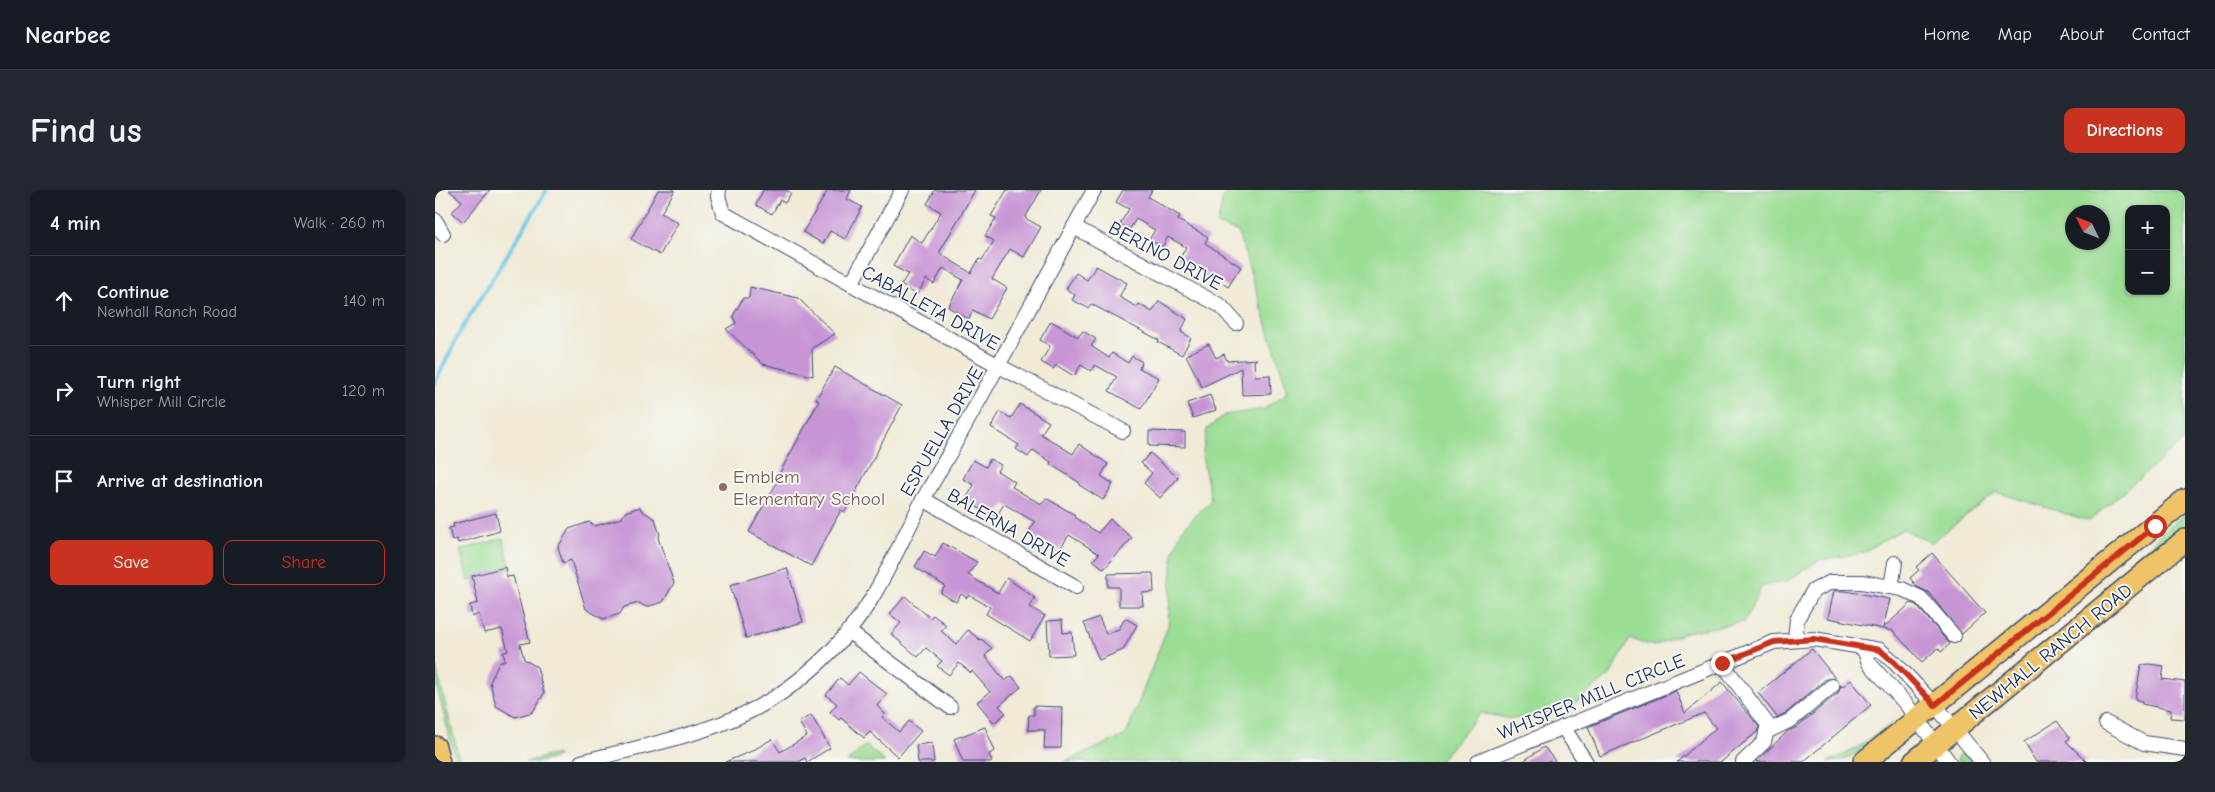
<!DOCTYPE html>
<html lang="en">
<head>
<meta charset="utf-8">
<style>
	:root { --surface:#171b24; --page:#242831; --text:#f1f3f6; --muted:#9ea1a6; --line:#363941; --accent:#c8321e }
	body { margin:0; font-family:"Comic Neue",sans-serif; background:var(--page); color:var(--text) }
	.controls { position:absolute; right:15px; top:15px; display:grid; overflow:hidden; border-radius:10px; box-shadow:0 1px 4px #0004 }
	.controls button { width:45px; height:45px; display:grid; place-items:center; padding:0; border:0; border-bottom:1px solid var(--line); background:var(--surface); color:var(--text); font:25px sans-serif }
	.compass { position:absolute; left:1630px; top:15px; width:45px; height:45px; border-radius:50%; background:var(--surface); box-shadow:0 1px 4px #0004; rotate:313deg }
	.stop { position:absolute; width:15px; height:15px; margin:-11px; border:4px solid #c8321e; border-radius:50%; background:#fff }
	.stop.end { background:#c8321e; border-color:#fff; box-shadow:0 1px 5px #0008 }
	.list { margin:0; padding:0; list-style:none }
	h2 { display:flex; justify-content:space-between; align-items:center; height:65px; margin:0; padding:0 20px; font-size:21px }
	h2 small { font-size:16px; font-weight:400; color:var(--muted) }
	.list li { display:grid; grid-template-columns:32px 1fr auto; gap:15px; align-items:center; box-sizing:border-box; height:90px; padding:0 20px; border-top:1px solid var(--line) }
	.list b { display:block; font-size:19px; white-space:nowrap }
	.list p { margin:0; font-size:16px; white-space:nowrap; color:var(--muted) }
	.list em { font-size:16px; font-style:normal; color:var(--muted) }
	.actions { display:flex; gap:10px; padding:15px 20px }
	.actions a { flex:1; padding:11px 0; border:1px solid var(--accent); border-radius:10px; text-align:center; font-size:18px; color:var(--accent) }
	.actions .main { background:var(--accent); color:#fff }
	.icon { flex:none; width:28px; height:28px; fill:none; stroke:currentColor; stroke-width:2; stroke-linecap:round; stroke-linejoin:round }
	.map { position:relative; flex:none; width:1750px; height:572px; overflow:hidden; border-radius:10px }
	header { display:flex; align-items:center; gap:30px; box-sizing:border-box; height:70px; padding:0 25px; background:var(--surface); border-bottom:1px solid var(--line) }
	header strong { font-size:24px }
	nav { display:flex; gap:28px; margin-inline-start:auto; font-size:18px }
	.intro { display:flex; align-items:center; justify-content:space-between; box-sizing:border-box; height:120px; padding:0 30px }
	h1 { margin:0; font-size:35px }
	.button { padding:12px 22px; border-radius:10px; background:var(--accent); color:#fff; font-size:18px; font-weight:700 }
	main { display:flex; gap:30px; padding:0 30px }
	aside { flex:1; background:var(--surface); border-radius:10px; box-shadow:0 1px 4px #0004 }
	.map>svg:first-child { display:block }
</style>
</head>
<body>
<header>
<strong>Nearbee</strong>
<nav><a>Home</a><a>Map</a><a>About</a><a>Contact</a></nav>
</header>
<div class="intro"><h1>Find us</h1><a class="button">Directions</a></div>
<main>
<aside>
<h2>4 min<small>Walk · 260 m</small></h2>
<ul class="list">
<li><svg class="icon" aria-label="ahead" viewBox="0 0 24 24"><path d="M12 20V5M6 11l6-6 6 6"/></svg><div><b>Continue</b><p>Newhall Ranch Road</p></div><em>140 m</em></li>
<li><svg class="icon" aria-label="right" viewBox="0 0 24 24"><path d="M7 20v-9h11M14 6l5 5-5 5"/></svg><div><b>Turn right</b><p>Whisper Mill Circle</p></div><em>120 m</em></li>
<li><svg class="icon" aria-label="arrive" viewBox="0 0 24 24"><path d="M6 21V4h12l-3 4 3 4H6"/></svg><div><b>Arrive at destination</b></div></li>
</ul>
<div class="actions"><a class="main">Save</a><a>Share</a></div>
</aside>
<div class="map">
<svg width="1750" height="572" viewBox="0 0 1750 572">
	<rect width="100%" height="100%" fill="#f6f6f2"/>
	<filter id="ink" filterUnits="userSpaceOnUse"><feTurbulence type="fractalNoise" baseFrequency=".02" numOctaves="2"/><feDisplacementMap in="SourceGraphic" scale="10" xChannelSelector="R" yChannelSelector="G"/><feConvolveMatrix kernelMatrix="1 2 1 2 8 2 1 2 1" color-interpolation-filters="sRGB"/></filter>
	<filter id="wash" filterUnits="userSpaceOnUse"><feTurbulence type="fractalNoise" baseFrequency=".0096" numOctaves="4" result="noise"/><feDisplacementMap in="SourceGraphic" scale="20" xChannelSelector="R" yChannelSelector="G"/><feGaussianBlur stdDeviation="1.12" result="paint"/><feColorMatrix in="noise" values="0 0 0 0 0 0 0 0 0 0 0 0 0 0 0 0 0 1.4 0 .05"/><feComposite in="paint" operator="in"/></filter>
	<g filter="url(#wash)">
		<rect width="100%" height="100%" fill="#f0ead6"/>
		<g fill="#9bdd94" stroke="#5b8679" fill-rule="evenodd">
			<path d="M790,0H1750V249L1654,331L1561,302L1496,353L1468,339L1427,363L1384,370L1352,391L1327,396L1309,432L1251,442L1219,456L1195,449L1175,485L1136,516L1103,526L1077,529L1045,523L1004,572H630L691,545L733,436L738,364L747,340L776,310L767,266L772,239L790,225L829,219L853,202L803,42L782,34ZM1694,19H1731V101H1694ZM1638,22H1668V52H1638Z"/>
			<path d="M1750,324V336L1715,365H1712L1711,360L1724,345Z"/>
			<path d="M68,348L76,379L33,391L25,360Z"/>
			<path d="M0,473L25,572H22L18,561L0,489Z"/>
			<path d="M1458,533C1441,548 1418,572 1393,572L1420,559Z"/>
			<path d="M431,555L450,572H412Z"/>
			<path d="M1529,563L1532,564L1539,572H1522L1524,565Z"/>
			<path d="M122,564L123,567L104,572H90Z"/>
		</g>
		<g fill="none" stroke-linecap="round" stroke-linejoin="round">
			<path stroke="#64c7e2" stroke-width="4" d="M0,193L26,140L112,0"/>
		</g>
		<g id="blocks">
			<g fill="#c795d5">
				<path d="M14,0H55L28,32L17,22L27,11Z"/>
				<path d="M223,0H240L226,23L243,33L225,65L196,49Z"/>
				<path d="M328,0H351L356,3L350,13L345,10L337,24L321,15Z"/>
				<path d="M393,0H416L412,9L427,17L410,49L395,41L388,54L368,42Z"/>
				<path d="M500,0H540L504,63L536,83L544,69L547,70L559,51L550,46L561,28L556,26L572,0H606L590,28L606,37L589,67L575,59L557,89L572,98L554,129L538,120L534,129L513,117L528,90L508,78L499,94L491,89L482,105L466,95L473,84L458,76L475,45L487,53L506,22L492,14Z"/>
				<path d="M688,0H717L713,7L745,26L743,30L773,47L770,53L806,77L793,97L758,74L757,77L744,70L751,57L733,47L727,57L714,50L720,40L701,29L695,39L685,34L694,19L681,12Z"/>
				<path d="M661,76L692,93L684,107L702,117L704,114L717,122L724,111L752,129L746,142L756,148L747,165L723,152L724,150L656,114L653,118L637,110L640,105L631,99L641,83L652,90Z"/>
				<path d="M315,97L363,108L400,144L377,158L378,186L328,174L291,139L301,133L298,126L308,108H314Z"/>
				<path d="M616,131L643,147L648,141L661,149L656,156L674,168L677,163L693,173L697,166L707,172L704,178L724,188L706,219L674,201L682,187L660,175L656,181L646,175L639,186L621,175L618,179L606,172L615,156L605,150Z"/>
				<path d="M774,154L781,168L789,164L792,171L822,169L819,171L820,186L835,185L836,204L807,205L806,178L767,197L751,165Z"/>
				<path d="M400,177L467,215L410,322L406,320L376,376L314,342L345,287L343,286L384,211L381,209Z"/>
				<path d="M775,205L781,220L758,228L752,213Z"/>
				<path d="M585,214L614,232L606,244L638,264L644,254L673,274L666,286L678,294L668,310L644,295L645,293L615,274L616,272L598,260L593,267L581,259L584,255L556,237L565,222L576,228Z"/>
				<path d="M714,241L750,242V257L714,256Z"/>
				<path d="M715,263L743,288L725,308L709,293L717,283L706,273Z"/>
				<path d="M555,269L566,275L562,281L580,292L577,297L597,309L607,314L611,308L640,325L639,327L663,343L675,329L697,348L669,379L658,370L664,364L634,345L624,360L593,343L600,332L569,314L561,327L530,311L539,295L528,289L538,270L551,277Z"/>
				<path d="M205,317L206,320L220,329L225,345L223,348L239,393L228,412L211,417L204,413L189,417L185,424L168,429L151,419L136,370L128,373L123,357L134,339L154,332L160,336L187,328L190,322Z"/>
				<path d="M61,323L65,341L23,353L22,349L17,350L14,338L19,337L18,334Z"/>
				<path d="M508,353L542,372L533,385L563,403L572,388L600,408L595,417L610,426L595,451L551,424L555,417L534,405L532,408L526,404L521,412L506,403L510,396L480,377L489,361L500,367Z"/>
				<path d="M1497,363L1550,423L1527,444L1493,402L1482,397L1475,388L1484,380L1481,377Z"/>
				<path d="M70,377L72,387L78,386L95,452L85,454L89,469L102,477L109,503L98,522L80,527L61,516L55,492L64,473L70,470L68,463L73,461L67,439L49,443L44,424L37,427L35,415L43,413L37,386Z"/>
				<path d="M352,378L368,432L311,448L295,395Z"/>
				<path d="M718,383L719,402L707,403L708,416H684V397H673V384Z"/>
				<path d="M1399,401H1410L1455,409L1448,438L1476,413L1481,415L1515,454L1506,462L1503,458L1487,472L1458,441L1393,428Z"/>
				<path d="M470,406L495,428L498,425L511,435L506,441L521,454L533,440L545,450L546,449L557,458L550,466L570,491L577,486L586,497L564,516L571,523L559,533L542,512L555,502L537,481L536,483L524,473L514,485L502,476L507,471L491,458L483,467L456,444L466,433L455,424Z"/>
				<path d="M664,427L671,444L684,439L690,428L702,435L688,460L664,470L649,433Z"/>
				<path d="M627,430L628,443L637,442L639,465L614,466L612,431Z"/>
				<path d="M1377,459L1400,488L1391,489L1351,523L1342,527L1323,503Z"/>
				<path d="M1714,474L1729,476L1727,489L1750,492V529L1735,528L1736,520L1707,514V512L1700,509L1706,475Z"/>
				<path d="M424,482L452,504L442,516L450,524L447,527L464,542L474,531L486,541L463,567L435,542L429,548L406,528L404,530L395,522L402,514L391,505L405,488L413,495Z"/>
				<path d="M1416,490L1436,515L1368,572H1321L1353,541L1362,537L1403,503L1406,495L1407,497Z"/>
				<path d="M1287,492L1324,537L1322,542L1286,572H1242L1281,538L1269,523L1165,566L1153,537L1241,501L1250,523Z"/>
				<path d="M599,516L627,517L626,558H609L610,540H593L594,525H599Z"/>
				<path d="M376,525L395,558L372,572L370,568L364,572H290L317,561L337,549L345,562L372,546L364,532Z"/>
				<path d="M1622,531L1635,548L1631,551L1652,572H1601L1589,552Z"/>
				<path d="M550,537L560,561L554,564L557,572H528L519,549Z"/>
				<path d="M497,553L499,572H483L481,555Z"/>
				<path d="M1109,557L1121,572H1087Z"/>
			</g>
		</g>
	</g>
	<g filter="url(#ink)">
		<use href="#blocks" fill-opacity="0" stroke="#3b4b70" stroke-width="1"/>
		<g fill="none" stroke-linecap="round" stroke-linejoin="round">
			<g stroke="#3b4b70" stroke-width="16">
				<g id="minor">
					<path d="M284,0L283,6L288,23L564,176L688,241"/>
					<path d="M0,30L8,44"/>
					<path d="M639,37L786,116L801,133"/>
					<path d="M416,94L467,0"/>
					<path d="M488,309L641,397"/>
					<path d="M1456,397L1460,373"/>
					<path d="M413,441L515,517"/>
					<path d="M1360,450L1362,429L1378,401L1396,392H1427L1467,399L1486,408L1519,446"/>
					<path d="M1428,457L1434,473L1471,514L1514,572"/>
					<path d="M1287,473L1333,535L1329,552L1308,572"/>
					<path d="M1671,533L1709,553L1750,559"/>
					<path d="M1128,537L1151,572"/>
					<path d="M1331,542L1356,530L1397,496"/>
					<path d="M146,572C211,555 285,543 342,506C379,481 412,449 435,411C457,375 473,336 494,299C551,200 604,100 659,0"/>
					<path d="M1043,572L1339,452L1379,449L1445,460L1460,473L1500,515L1547,572"/>
				</g>
			</g>
			<g stroke="#3b4b70" stroke-width="24">
				<g id="primary">
					<path d="M0,557L4,572"/>
					<path d="M1429,572L1750,310"/>
					<path d="M1479,572L1750,350"/>
				</g>
			</g>
			<use href="#minor" stroke="#fff" stroke-width="14"/>
			<use href="#primary" stroke="#efc469" stroke-width="21"/>
		</g>
	</g>
	<g fill="none" stroke-linecap="round" stroke-linejoin="round" filter="url(#ink)">
		<path stroke="#c8321e" stroke-width="6" d="M1287,473L1339,452L1379,449L1445,460L1460,473L1500,515L1720,336"/>
	</g>
	<circle fill="#8d6e63" stroke="#f6f6f2" stroke-width="2" cx="288" cy="297" r="5"/>
	<g text-anchor="middle" stroke-width="4" stroke-linejoin="round" paint-order="stroke">
		<g font-size="19" fill="#1b2f5e" stroke="#f6f6f2">
			<text transform="translate(731 65) rotate(28)" y="7">BERINO DRIVE</text>
			<text transform="translate(496 117) rotate(29)" y="7">CABALLETA DRIVE</text>
			<text transform="translate(506 241) rotate(-60)" y="7">ESPUELLA DRIVE</text>
			<text transform="translate(574 337) rotate(30)" y="7">BALERNA DRIVE</text>
			<text transform="translate(1615 461) rotate(-39)" y="7">NEWHALL RANCH ROAD</text>
			<text transform="translate(1156 506) rotate(-22)" y="7">WHISPER MILL CIRCLE</text>
		</g>
		<g font-size="19" fill="#785e54" stroke="#f6f6f2" text-anchor="start">
			<text x="298" y="293">Emblem<tspan x="298" dy="22">Elementary School</tspan></text>
		</g>
	</g>
</svg>
<div class="controls">
<button>+</button>
<button>−</button>
</div>
<svg class="compass" viewBox="-18 -18 36 36"><path d="M0-13l5 13h-10z" fill="#e53935"/><path d="M0 13l5-13h-10z" fill="#9ea1a6"/></svg>
<div class="stop" style="left:1720px;top:336px"></div>
<div class="stop end" style="left:1287px;top:473px"></div>
</div>
</main>
</body>
</html>
